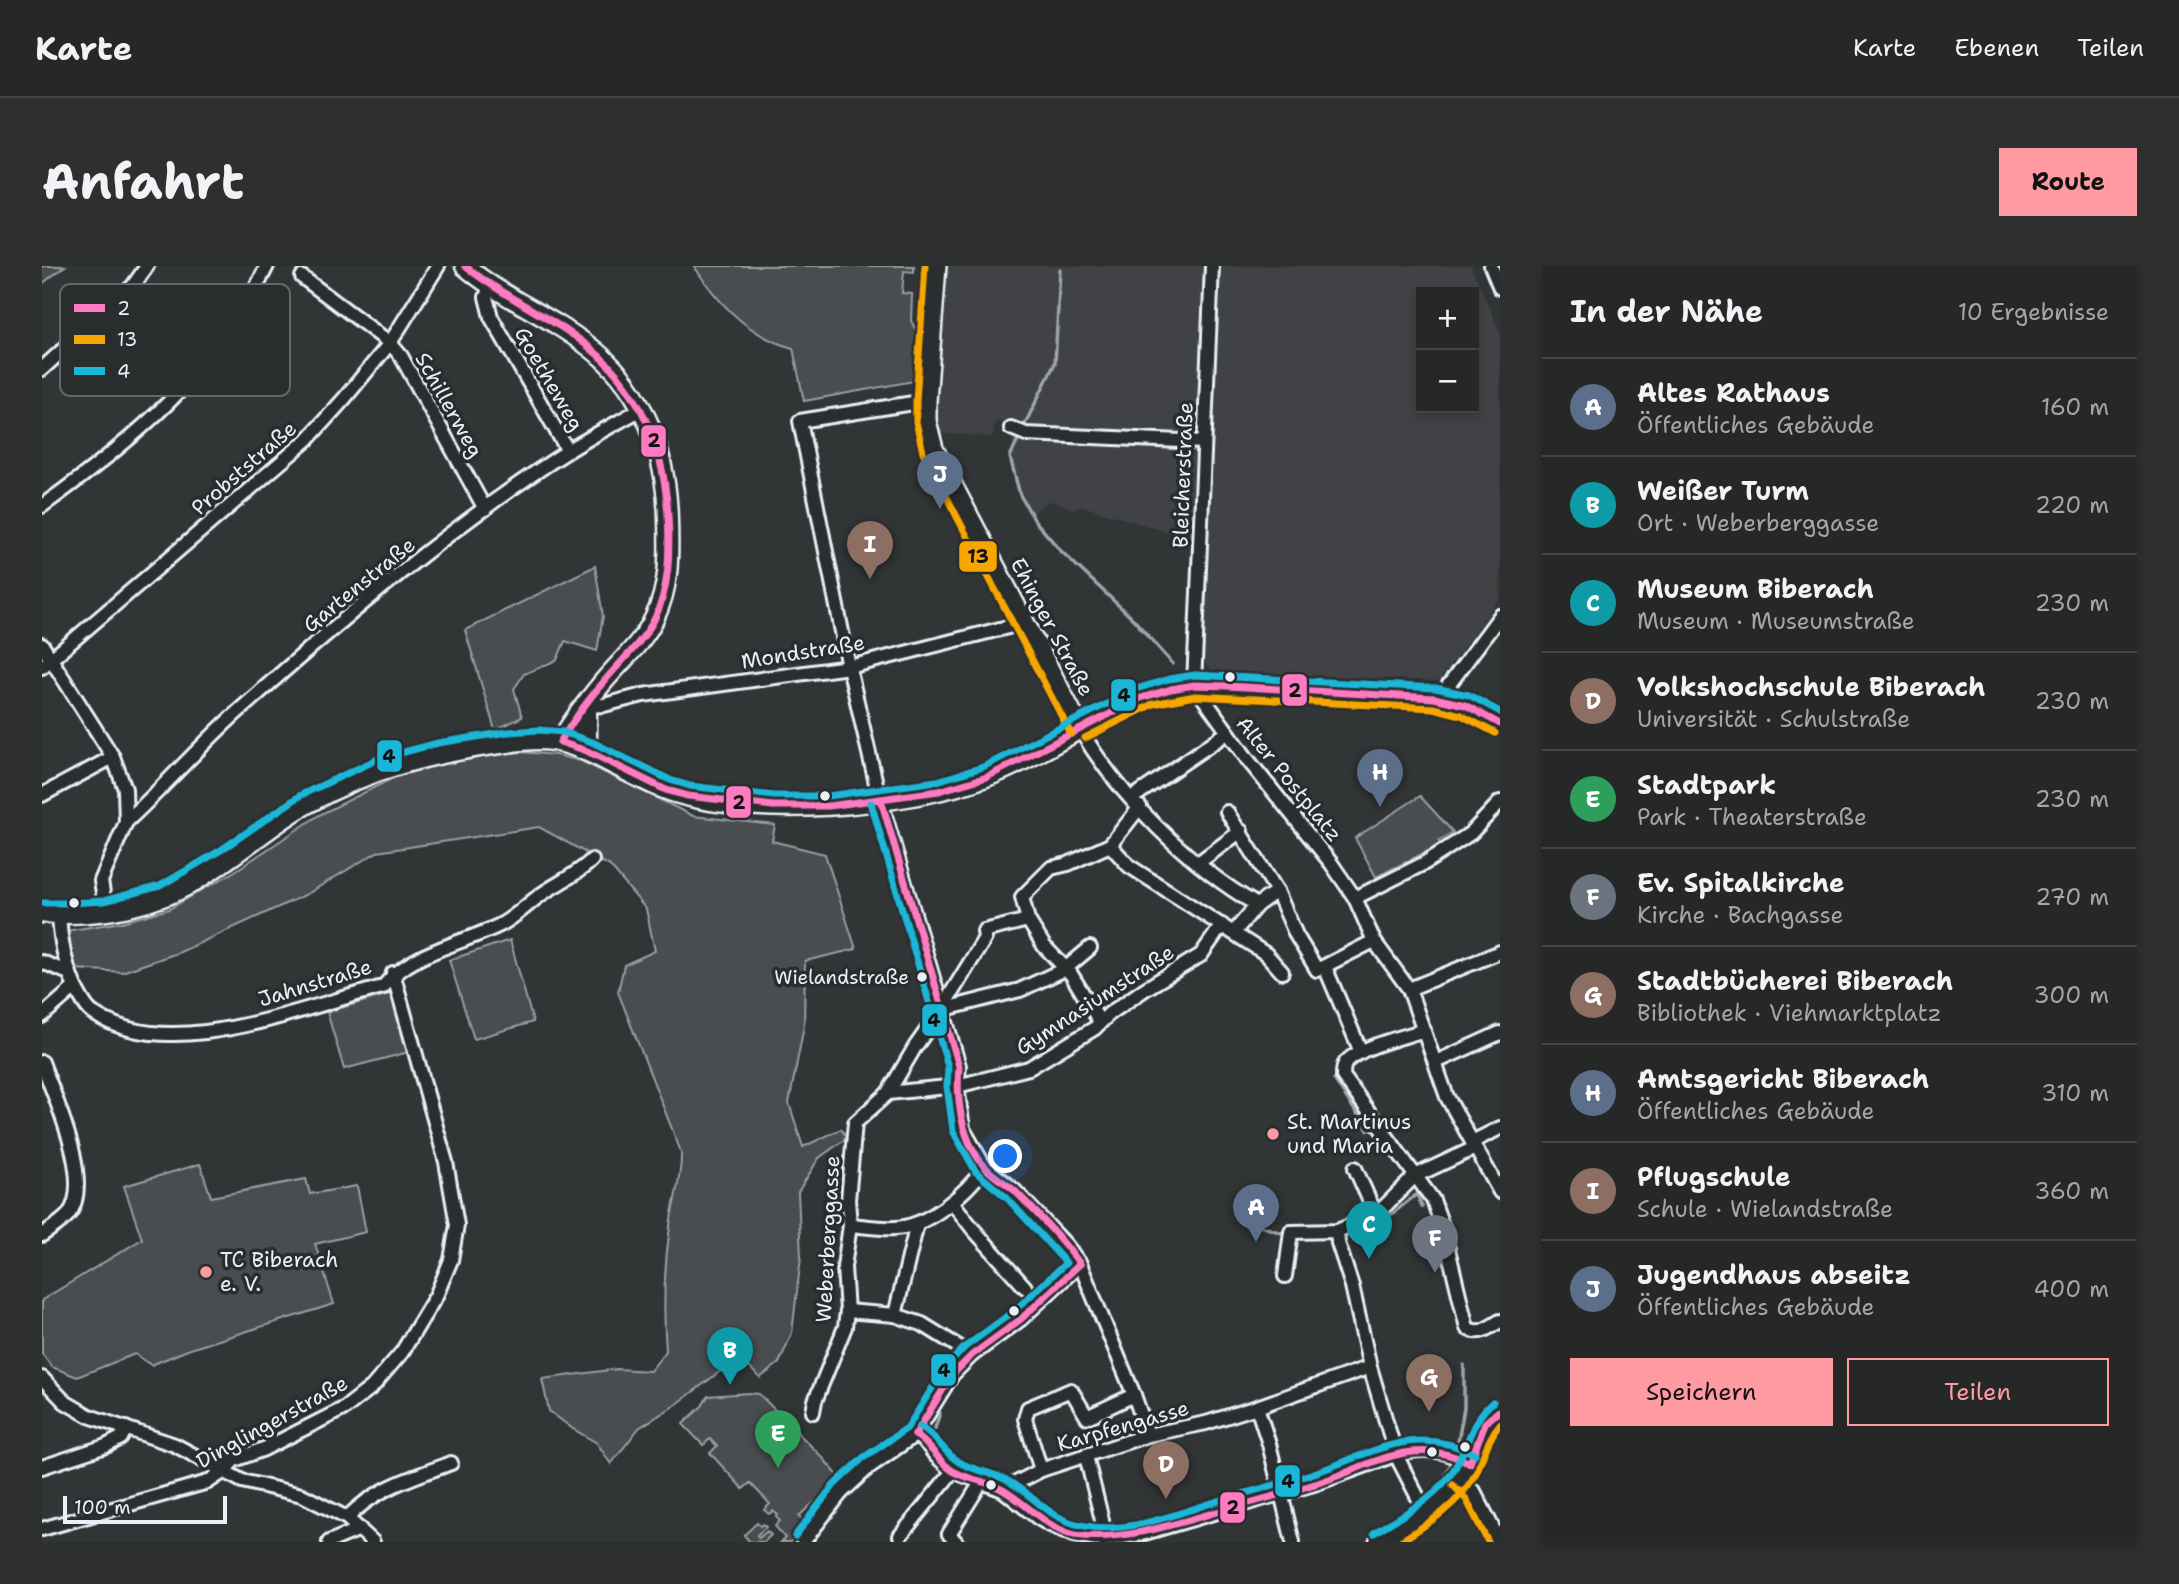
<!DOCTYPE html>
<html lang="de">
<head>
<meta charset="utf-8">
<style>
	:root { --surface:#262828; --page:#2e3030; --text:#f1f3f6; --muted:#a4a6a8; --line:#424445; --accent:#ff9aa2 }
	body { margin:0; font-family:"Shantell Sans",sans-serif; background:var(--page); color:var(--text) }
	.controls { position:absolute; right:21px; top:21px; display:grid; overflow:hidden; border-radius:0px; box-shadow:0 4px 10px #0003 }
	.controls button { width:63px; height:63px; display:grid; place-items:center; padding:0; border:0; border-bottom:2px solid var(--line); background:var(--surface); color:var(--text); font:35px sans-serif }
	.scale { position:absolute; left:21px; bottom:18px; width:164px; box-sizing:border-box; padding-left:7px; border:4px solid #e8f1f8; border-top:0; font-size:19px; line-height:24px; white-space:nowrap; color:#e8f1f8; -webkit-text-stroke:5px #2a2d2e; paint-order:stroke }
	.you { position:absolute; left:964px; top:891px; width:24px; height:24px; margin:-18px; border:5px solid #fff; border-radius:50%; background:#1a73e8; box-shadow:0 0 0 10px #1a73e833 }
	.badge { display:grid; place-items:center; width:46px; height:46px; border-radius:50%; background:var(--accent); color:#fff; font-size:23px; font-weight:700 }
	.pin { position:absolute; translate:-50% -58px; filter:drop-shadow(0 2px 4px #0008) }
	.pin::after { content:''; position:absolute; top:37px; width:24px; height:21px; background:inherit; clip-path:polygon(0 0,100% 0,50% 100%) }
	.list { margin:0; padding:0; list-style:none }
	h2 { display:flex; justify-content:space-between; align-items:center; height:91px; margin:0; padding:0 28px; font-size:30px }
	h2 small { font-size:23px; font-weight:400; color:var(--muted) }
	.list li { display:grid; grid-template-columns:46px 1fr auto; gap:21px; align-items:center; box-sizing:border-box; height:98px; padding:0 28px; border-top:2px solid var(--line) }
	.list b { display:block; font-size:26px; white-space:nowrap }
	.list p { margin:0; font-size:23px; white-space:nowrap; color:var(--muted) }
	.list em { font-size:23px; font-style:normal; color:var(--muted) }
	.actions { display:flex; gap:14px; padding:21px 28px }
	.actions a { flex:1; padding:16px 0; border:2px solid var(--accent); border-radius:0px; text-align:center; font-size:24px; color:var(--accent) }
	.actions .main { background:var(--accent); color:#111 }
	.map { position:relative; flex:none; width:1458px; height:1276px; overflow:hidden; border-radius:0px }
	header { display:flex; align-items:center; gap:42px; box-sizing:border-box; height:98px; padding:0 35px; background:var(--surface); border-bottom:2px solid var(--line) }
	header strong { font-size:33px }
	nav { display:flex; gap:38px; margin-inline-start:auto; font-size:24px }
	.intro { display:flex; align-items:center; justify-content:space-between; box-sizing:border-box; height:168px; padding:0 42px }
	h1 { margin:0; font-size:49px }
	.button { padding:18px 32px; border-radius:0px; background:var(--accent); color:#111; font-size:24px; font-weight:700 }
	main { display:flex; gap:42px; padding:0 42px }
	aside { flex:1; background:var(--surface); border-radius:0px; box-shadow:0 4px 10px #0003 }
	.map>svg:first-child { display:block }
</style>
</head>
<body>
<header>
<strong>Karte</strong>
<nav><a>Karte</a><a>Ebenen</a><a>Teilen</a></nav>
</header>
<div class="intro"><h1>Anfahrt</h1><a class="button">Route</a></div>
<main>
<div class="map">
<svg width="1458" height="1276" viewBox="0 0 1458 1276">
	<rect width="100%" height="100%" fill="#323536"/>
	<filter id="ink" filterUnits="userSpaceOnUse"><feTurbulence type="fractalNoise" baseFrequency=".0143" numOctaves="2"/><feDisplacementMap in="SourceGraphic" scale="14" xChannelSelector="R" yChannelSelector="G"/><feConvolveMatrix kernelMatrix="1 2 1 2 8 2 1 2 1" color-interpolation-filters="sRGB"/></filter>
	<g filter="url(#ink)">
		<path fill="#3f4244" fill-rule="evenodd" d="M903,0H1429L1458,66V332L1397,415L1171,405L1165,400L1162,393V277L1040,240L1033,243L1008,235L990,247L978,229L968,191L973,157L953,155L951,171L893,167V120ZM1379,26H1432V142H1379Z"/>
		<g fill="#494d4f" stroke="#989fa4" stroke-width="2">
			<path d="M0,0H23L0,18Z"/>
			<path d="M652,0H872V6L862,5L860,27L870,28L869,55L874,64L872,115L762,135L751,82C708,71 675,36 652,0Z"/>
			<path d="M553,300L561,350L555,385L523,375L515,394L482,408L472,423L480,451L453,464L423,364Z"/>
			<path d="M479,486L514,489L539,495L651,550L733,559L730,575L783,588L814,683L763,695L762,760L747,837L761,881L799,863L805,872L777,892L756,926L759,991L750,1067L737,1097L718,1112L697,1091L635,1138L597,1162L569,1198L555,1177L531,1163L507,1145L500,1113L575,1103L608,1105L624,1085C621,1044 622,1001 628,960C631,935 640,912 639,886L576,726L582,699L613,685L604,643L568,600L497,561L335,586L265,628L138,686L80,706L33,703L23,665L80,656L127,643L190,607L277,549L355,510L404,495Z"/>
			<path d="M1378,530L1411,566L1397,575L1398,579L1334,611L1313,572Z"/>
			<path d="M468,674L491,756L432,773L407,694Z"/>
			<path d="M351,727L367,786L302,803L285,746Z"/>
			<path d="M158,898L169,931L264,913L268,928L315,920L324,966L273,978L292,1038L148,1083L109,1099L93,1088L35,1111L10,1101L0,1088V1034L100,973L82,920Z"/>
			<path d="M707,1127L717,1128L781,1192L798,1212L757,1250L760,1253L748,1276H739L743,1272L733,1260L738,1255L734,1251L736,1249L731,1245L727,1248L722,1244L728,1238L708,1217L701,1223L668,1187L675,1180L668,1173L661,1179L641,1158L660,1140L666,1130Z"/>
			<path d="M715,1257L718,1260L721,1258L724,1261L715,1269L717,1272L725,1265L729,1269L722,1276H708L702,1269Z"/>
		</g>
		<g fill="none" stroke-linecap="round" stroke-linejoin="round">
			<g stroke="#9fa5aa" stroke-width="3.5">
				<path d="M981,162L1013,97L1018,4"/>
				<path d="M978,169L968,191L978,229L993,255L1019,285L1092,354L1131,398"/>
				<path d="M1292,813L1326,864"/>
				<path d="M1350,948L1375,928L1380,941"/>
				<path d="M1200,954L1243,968"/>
				<path d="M1302,971L1330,960"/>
				<path d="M898,1147L892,1165L907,1192"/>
				<path d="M1414,1187L1422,1142V1099"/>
				<path d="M1386,1229L1399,1216L1411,1194"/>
			</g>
			<g stroke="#e8f1f8" stroke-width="18">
				<g id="street">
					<path d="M1170,0L1152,419L1206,494L1289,597L1313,632L1332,675L1367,723L1405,831L1458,926"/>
					<path d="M1449,0L1458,22"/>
					<path d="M260,11L348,77L359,90L443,243"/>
					<path d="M448,21L444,31L449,51L526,185"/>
					<path d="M0,103L91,20L105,0"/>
					<path d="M884,135L758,155L807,401L836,526L917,800L915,820L921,863L943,901L972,924L1024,979L1038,998L1092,1129L1106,1169"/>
					<path d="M969,162L984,168L1161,176"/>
					<path d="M0,240C92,174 175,105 225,0"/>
					<path d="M0,379L71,491L83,523L84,556L59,615L64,645"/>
					<path d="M0,401L265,174L302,133L348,77L396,0"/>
					<path d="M1401,434L1406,420L1458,350"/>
					<path d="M545,440L562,439L601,429L807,401L982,357"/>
					<path d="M1038,463C1077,531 1148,600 1215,639"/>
					<path d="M0,529L71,491"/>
					<path d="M1090,532L1185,467"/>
					<path d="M1185,546L1235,625"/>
					<path d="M84,556C124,519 160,477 201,441C301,352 413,257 526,185C550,170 575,157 599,143"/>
					<path d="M1068,579L1087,600L1224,688L1240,706"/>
					<path d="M1156,597L1199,565"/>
					<path d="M1313,632L1383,597L1429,567L1458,536"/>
					<path d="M17,648C18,673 23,698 33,721"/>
					<path d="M1192,666L1215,639L1235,625L1254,669L1275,704L1332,675"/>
					<path d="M0,696L27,707"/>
					<path d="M1283,701L1319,786"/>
					<path d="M1367,723L1458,686"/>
					<path d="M899,744L978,724L1023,703L1048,682"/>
					<path d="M0,750L33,721C38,729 43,742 51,747C127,799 260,741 341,721C368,686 420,678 458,659C472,652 485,639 497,630C515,617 535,609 550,594"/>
					<path d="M1058,756L1029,708L1002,680L986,654L980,631L1009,602L1026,598L1068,579L1098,541"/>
					<path d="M1382,764C1362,771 1320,780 1305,795C1301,799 1301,805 1301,810L1391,934L1401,962L1425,1062C1437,1070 1446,1062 1458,1055"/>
					<path d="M0,796C12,831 53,917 26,949C19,957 8,963 0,969"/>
					<path d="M1394,796L1458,767"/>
					<path d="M846,827L915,820L987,802L1053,762L1067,748L1103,723L1159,689L1180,659"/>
					<path d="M1430,876L1458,862"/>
					<path d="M1313,902L1334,949"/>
					<path d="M910,936L931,963L983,1021"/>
					<path d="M808,959C823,960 838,963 853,962C886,961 924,927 943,901"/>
					<path d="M1295,965L1296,977L1310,1020L1328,1101L1354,1189L1384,1247"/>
					<path d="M1243,1010L1249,966L1295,965L1334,949L1373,910L1433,882"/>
					<path d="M805,1045L853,1049L880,1058L930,1089"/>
					<path d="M853,1049L875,958"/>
					<path d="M0,1112L23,1136L47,1150L133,1179L200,1215L260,1229L305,1252L331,1276"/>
					<path d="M1215,1141L1227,1178L1251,1276"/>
					<path d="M771,1146L773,1135L803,1061L805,1045L802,1001L808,959L806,934L813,857L846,827L873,781L899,744L943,672L942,665L986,654"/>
					<path d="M873,1169L882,1174L893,1189L911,1205L961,1224L996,1252L1008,1259L1032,1269L1062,1274L1099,1268L1275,1217L1361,1186C1386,1181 1405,1185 1428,1197"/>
					<path d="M1044,1190L1060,1254L1062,1274"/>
					<path d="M0,1201L64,1180L79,1172L84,1162"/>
					<path d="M999,1204L983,1153L986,1142L1029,1124L1045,1151L1092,1129"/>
					<path d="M1419,1212L1433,1227L1458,1276"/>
					<path d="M961,1224L999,1204L1106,1169L1164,1157L1215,1141L1328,1101"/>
					<path d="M305,1252C335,1221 370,1212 409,1197"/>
					<path d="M0,1263L166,1216L181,1206L192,1194L222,1183L303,1142L330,1121L360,1086L394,1030L409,994L415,959L404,896L351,707"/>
					<path d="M858,1270L911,1205"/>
					<path d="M287,1276L318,1263"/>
					<path d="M761,1276L799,1227L827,1201L873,1169L910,1109L930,1089L979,1053L1038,998"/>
					<path d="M914,1276L907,1268L940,1215"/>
				</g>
			</g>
			<g stroke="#e8f1f8" stroke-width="23">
				<g id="secondary">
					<path d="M423,0C452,25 485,40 517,60C533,70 551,82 564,95C607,136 625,196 626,254C627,289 628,321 612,353C600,377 579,395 562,415C548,432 529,457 518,476"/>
					<path d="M545,485V440"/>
					<path d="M0,647C40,650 82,645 120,631C144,623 167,606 187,592C213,574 238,553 265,538C327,502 395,486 465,477C483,474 503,472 521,477C558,487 590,512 627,525C709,553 863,541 944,511C977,499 1008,480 1038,463"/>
					<path d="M1337,1276C1366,1258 1397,1241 1418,1213C1435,1191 1433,1160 1458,1144"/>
				</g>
			</g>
			<g stroke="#e8f1f8" stroke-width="24">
				<path id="primary" d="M894,0L884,135V155L891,183L1038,463L1108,428L1152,419L1392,432L1423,439L1458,458"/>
			</g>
			<use href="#street" stroke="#2a2d2e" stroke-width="12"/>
			<use href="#secondary" stroke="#2a2d2e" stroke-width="18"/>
			<use href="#primary" stroke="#2a2d2e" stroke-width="19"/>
			<g stroke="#2a2d2e" stroke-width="12">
				<g id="bus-1">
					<path d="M423,0C454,25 489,42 522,63C591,107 621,168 626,249C628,284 628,322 612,354C600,376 581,393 565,412C548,431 532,453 518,476L545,485L624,524L646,530L731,540H787L897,525L945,511L1099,432L1129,423L1152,419L1185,420L1392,432L1423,439L1458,458"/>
					<path d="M839,534L917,800C914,834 919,875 944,902C952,911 964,917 973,925C996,948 1019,972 1038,998"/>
					<path d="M873,1169C889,1178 896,1196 911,1205C926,1214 946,1215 961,1224C987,1239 1002,1261 1033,1269C1081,1276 1133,1258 1178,1245C1211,1236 1244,1227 1276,1217C1331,1199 1370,1169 1428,1197"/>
					<path d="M873,1169L910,1109L930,1089L979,1053L1038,998"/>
					<path d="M1428,1197L1443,1157L1458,1144"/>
				</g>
			</g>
			<g stroke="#2a2d2e" stroke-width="12">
				<g id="bus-2">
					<path d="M883,0L874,135V156L881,186L1029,468"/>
					<path d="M1043,472L1111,438L1153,430L1391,442L1419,449L1453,467"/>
					<path d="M1411,1219L1424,1233L1446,1276"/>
					<path d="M1357,1276C1386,1258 1418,1238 1434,1207C1442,1190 1446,1172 1458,1158"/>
				</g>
			</g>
			<g stroke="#2a2d2e" stroke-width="12">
				<g id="bus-3">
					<path d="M0,637H29L62,635L118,620L179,584L259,529L336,493L396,477L466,466L497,464L521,466L550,476L628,514L648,520L732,530H786L895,515L941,501L1094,423L1127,413L1153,409L1393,422L1427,429L1458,446"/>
					<path d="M878,1160C894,1169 901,1186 917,1196C931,1205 951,1206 966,1215C991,1229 1008,1253 1038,1259C1086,1270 1137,1246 1183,1233C1214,1224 1245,1216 1275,1206C1333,1186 1372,1158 1433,1188"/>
					<path d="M1332,1267C1360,1249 1395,1232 1413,1202C1427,1178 1429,1154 1451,1136"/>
					<path d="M753,1270L792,1219L821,1192L865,1162L903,1102L923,1081L972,1045L1024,997L965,932L934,906L911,865L905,820L906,801L829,537"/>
				</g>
			</g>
			<use href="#bus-1" stroke="#fe7ac1" stroke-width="7"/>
			<use href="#bus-2" stroke="#f7a600" stroke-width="7"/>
			<use href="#bus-3" stroke="#1ab6d8" stroke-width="7"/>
		</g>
	</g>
	<g fill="#e8f1f8" stroke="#2a2d2e" stroke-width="2.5">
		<circle cx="1188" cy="411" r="6"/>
		<circle cx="783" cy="530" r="6"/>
		<circle cx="32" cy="637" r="6"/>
		<circle cx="880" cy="711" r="6"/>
		<circle cx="972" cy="1045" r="6"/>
		<circle cx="1423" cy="1181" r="6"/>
		<circle cx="1390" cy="1186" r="6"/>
		<circle cx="949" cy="1219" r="6"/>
	</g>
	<g fill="#ff9aa2" stroke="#2a2d2e" stroke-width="2.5">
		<circle cx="1231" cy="868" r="7"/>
		<circle cx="164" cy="1006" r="7"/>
	</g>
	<g text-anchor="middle" stroke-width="7" stroke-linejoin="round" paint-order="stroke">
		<g font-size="19" fill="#e8f1f8" stroke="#2a2d2e" text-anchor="end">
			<text x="867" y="718">Wielandstraße</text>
		</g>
		<g font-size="21" fill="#e8f1f8" stroke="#2a2d2e">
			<text transform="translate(507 113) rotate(60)" y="7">Goetheweg</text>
			<text transform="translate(407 139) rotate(61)" y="7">Schillerweg</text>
			<text transform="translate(202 202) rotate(-41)" y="7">Probststraße</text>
			<text transform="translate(1141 209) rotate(-88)" y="7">Bleicherstraße</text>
			<text transform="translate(317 319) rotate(-39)" y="7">Gartenstraße</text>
			<text transform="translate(1010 361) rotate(62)" y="7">Ehinger Straße</text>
			<text transform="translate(761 386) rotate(-9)" y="7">Mondstraße</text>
			<text transform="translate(1247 513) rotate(51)" y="7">Alter Postplatz</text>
			<text transform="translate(273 717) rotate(-17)" y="7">Jahnstraße</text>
			<text transform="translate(1053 734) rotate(-33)" y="7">Gymnasiumstraße</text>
			<text transform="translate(786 973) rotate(-87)" y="7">Weberberggasse</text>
			<text transform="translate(230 1156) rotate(-29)" y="7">Dinglingerstraße</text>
			<text transform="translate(1081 1160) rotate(-16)" y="7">Karpfengasse</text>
		</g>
		<g font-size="21" fill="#e8f1f8" stroke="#2a2d2e" text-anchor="start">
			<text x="1245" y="863">St. Martinus<tspan x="1245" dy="24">und Maria</tspan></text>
			<text x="178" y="1001">TC Biberach<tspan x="178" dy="24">e. V.</tspan></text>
		</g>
	</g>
	<rect x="18" y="18" width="230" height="112" rx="10" fill="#2a2d2e" stroke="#63686b" stroke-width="2"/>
	<rect x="32" y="38" width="31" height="8" fill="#fe7ac1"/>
	<rect x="32" y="69" width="31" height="9" fill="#f7a600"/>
	<rect x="32" y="101" width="31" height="8" fill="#1ab6d8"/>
	<g font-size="19" fill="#e8f1f8">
		<text x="75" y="49">2</text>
		<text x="75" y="80">13</text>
		<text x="75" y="112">4</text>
	</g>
	<g stroke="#2a2d2e" stroke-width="2.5">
		<rect x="598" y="158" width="27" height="34" rx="7" fill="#fe7ac1"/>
		<rect x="916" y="274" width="40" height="33" rx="7" fill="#f7a600"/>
		<rect x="1239" y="407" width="27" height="34" rx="7" fill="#fe7ac1"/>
		<rect x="1068" y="412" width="27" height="34" rx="7" fill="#1ab6d8"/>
		<rect x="334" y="473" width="27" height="34" rx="7" fill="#1ab6d8"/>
		<rect x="683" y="519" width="27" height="34" rx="7" fill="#fe7ac1"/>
		<rect x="879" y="737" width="27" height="34" rx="7" fill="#1ab6d8"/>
		<rect x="888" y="1087" width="27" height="34" rx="7" fill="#1ab6d8"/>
		<rect x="1232" y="1198" width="27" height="34" rx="7" fill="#1ab6d8"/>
		<rect x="1177" y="1225" width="27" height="33" rx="7" fill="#fe7ac1"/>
	</g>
	<g font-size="19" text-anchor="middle" font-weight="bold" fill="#111">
		<text x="612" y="181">2</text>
		<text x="936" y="297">13</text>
		<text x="1253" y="431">2</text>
		<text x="1082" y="436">4</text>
		<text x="347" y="497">4</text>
		<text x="697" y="543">2</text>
		<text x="892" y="761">4</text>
		<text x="902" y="1111">4</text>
		<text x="1246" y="1222">4</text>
		<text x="1191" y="1248">2</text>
	</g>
</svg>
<div class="controls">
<button>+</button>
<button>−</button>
</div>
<div class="scale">100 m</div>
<div class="you"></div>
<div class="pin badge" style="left:1214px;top:976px;background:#5c6f8a">A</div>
<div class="pin badge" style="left:688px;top:1119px;background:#0f9aa8">B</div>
<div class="pin badge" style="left:1327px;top:993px;background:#0f9aa8">C</div>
<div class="pin badge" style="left:1124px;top:1233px;background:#8d6e63">D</div>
<div class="pin badge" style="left:736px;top:1202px;background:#2e9e5b">E</div>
<div class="pin badge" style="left:1393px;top:1007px;background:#6b7280">F</div>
<div class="pin badge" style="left:1387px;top:1146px;background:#8d6e63">G</div>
<div class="pin badge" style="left:1338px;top:541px;background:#5c6f8a">H</div>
<div class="pin badge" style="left:828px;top:313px;background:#8d6e63">I</div>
<div class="pin badge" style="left:898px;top:243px;background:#5c6f8a">J</div>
</div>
<aside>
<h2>In der Nähe<small>10 Ergebnisse</small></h2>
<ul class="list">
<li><span class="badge" style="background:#5c6f8a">A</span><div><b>Altes Rathaus</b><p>Öffentliches Gebäude</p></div><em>160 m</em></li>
<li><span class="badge" style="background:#0f9aa8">B</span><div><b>Weißer Turm</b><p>Ort · Weberberggasse</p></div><em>220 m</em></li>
<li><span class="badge" style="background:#0f9aa8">C</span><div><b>Museum Biberach</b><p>Museum · Museumstraße</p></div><em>230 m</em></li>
<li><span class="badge" style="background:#8d6e63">D</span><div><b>Volkshochschule Biberach</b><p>Universität · Schulstraße</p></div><em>230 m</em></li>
<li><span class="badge" style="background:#2e9e5b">E</span><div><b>Stadtpark</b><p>Park · Theaterstraße</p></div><em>230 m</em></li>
<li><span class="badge" style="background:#6b7280">F</span><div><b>Ev. Spitalkirche</b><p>Kirche · Bachgasse</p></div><em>270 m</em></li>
<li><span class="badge" style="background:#8d6e63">G</span><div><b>Stadtbücherei Biberach</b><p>Bibliothek · Viehmarktplatz</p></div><em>300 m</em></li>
<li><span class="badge" style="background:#5c6f8a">H</span><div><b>Amtsgericht Biberach</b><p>Öffentliches Gebäude</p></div><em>310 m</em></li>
<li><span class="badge" style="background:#8d6e63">I</span><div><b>Pflugschule</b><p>Schule · Wielandstraße</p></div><em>360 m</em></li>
<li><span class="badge" style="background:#5c6f8a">J</span><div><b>Jugendhaus abseitz</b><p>Öffentliches Gebäude</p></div><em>400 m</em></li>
</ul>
<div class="actions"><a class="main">Speichern</a><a>Teilen</a></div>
</aside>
</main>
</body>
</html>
